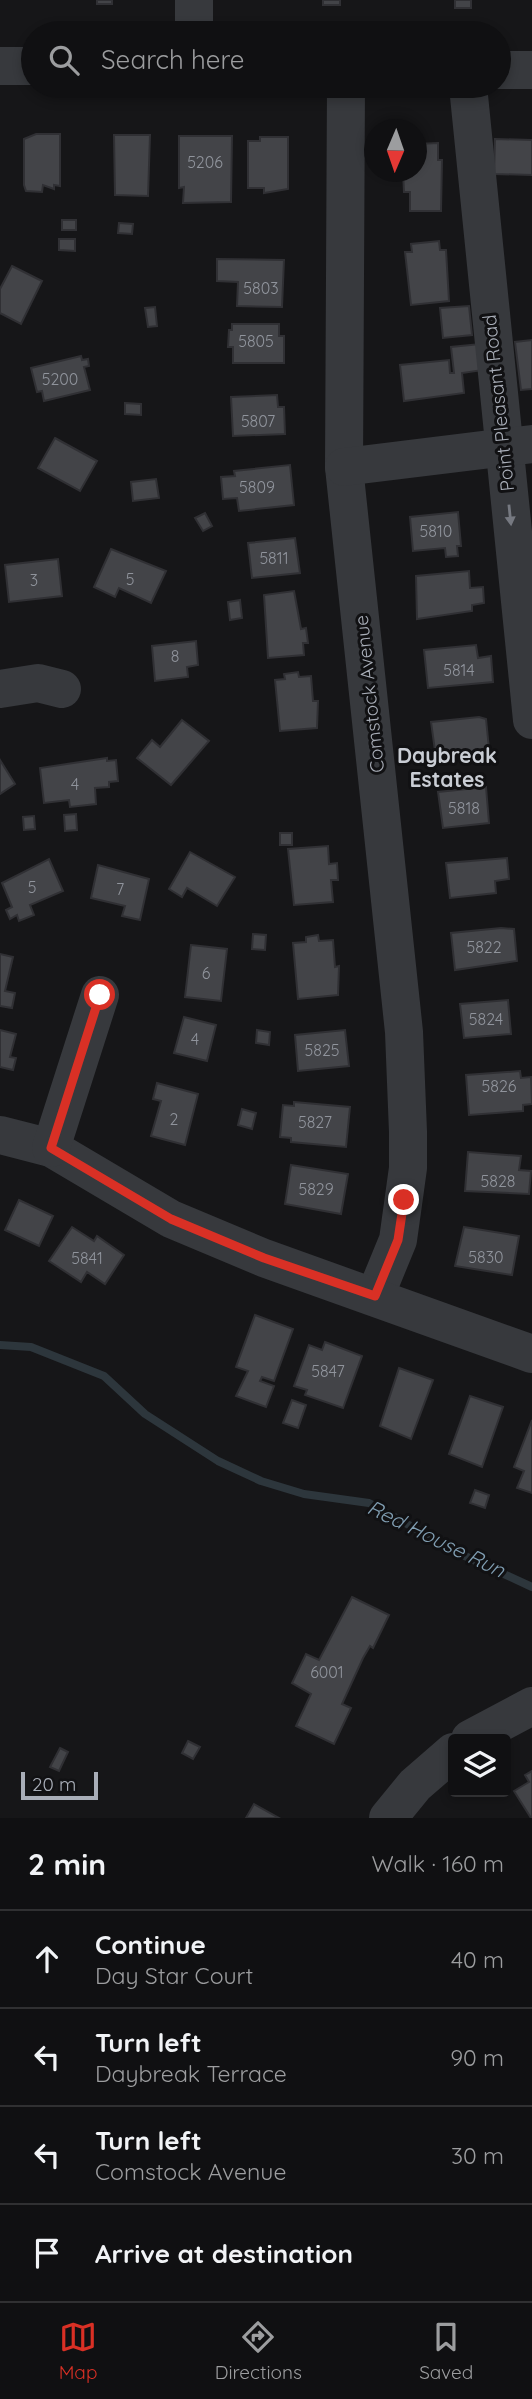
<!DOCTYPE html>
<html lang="en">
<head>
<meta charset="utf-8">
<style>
	:root { --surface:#101012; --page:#19191b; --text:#f1f3f6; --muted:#9c9d9f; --line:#303032; --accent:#d93025 }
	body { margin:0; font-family:Quicksand,sans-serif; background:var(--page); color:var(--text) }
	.controls { position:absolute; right:21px; bottom:21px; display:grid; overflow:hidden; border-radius:7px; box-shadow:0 4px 10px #0003 }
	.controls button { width:63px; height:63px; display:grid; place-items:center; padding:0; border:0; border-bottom:2px solid var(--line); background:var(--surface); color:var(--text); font:35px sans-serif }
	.compass { position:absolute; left:364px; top:119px; width:63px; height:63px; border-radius:50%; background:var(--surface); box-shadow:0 4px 10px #0003; rotate:182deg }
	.scale { position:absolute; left:21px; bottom:18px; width:77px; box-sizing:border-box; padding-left:7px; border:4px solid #a9aeb8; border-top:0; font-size:19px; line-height:24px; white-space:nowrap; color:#a9aeb8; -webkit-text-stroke:5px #111113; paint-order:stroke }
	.stop { position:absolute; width:21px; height:21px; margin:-16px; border:5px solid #d93025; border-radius:50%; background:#fff }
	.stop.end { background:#d93025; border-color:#fff; box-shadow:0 2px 7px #0008 }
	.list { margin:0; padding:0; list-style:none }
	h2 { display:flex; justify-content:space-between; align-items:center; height:91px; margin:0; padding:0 28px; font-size:30px }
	h2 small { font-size:23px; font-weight:400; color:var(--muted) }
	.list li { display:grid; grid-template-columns:46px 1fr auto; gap:21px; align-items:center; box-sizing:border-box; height:98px; padding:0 28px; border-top:2px solid var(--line) }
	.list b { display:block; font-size:26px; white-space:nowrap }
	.list p { margin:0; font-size:23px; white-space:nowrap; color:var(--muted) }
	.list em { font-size:23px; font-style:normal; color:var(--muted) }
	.icon { flex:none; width:38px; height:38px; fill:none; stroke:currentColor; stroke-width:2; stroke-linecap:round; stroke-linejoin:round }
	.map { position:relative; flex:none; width:532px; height:1818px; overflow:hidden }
	.search { position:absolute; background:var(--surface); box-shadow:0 4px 10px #0003; left:21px; right:21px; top:21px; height:77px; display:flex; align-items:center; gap:18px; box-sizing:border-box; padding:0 24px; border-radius:38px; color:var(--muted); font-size:26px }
	.sheet { height:483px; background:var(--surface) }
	nav { display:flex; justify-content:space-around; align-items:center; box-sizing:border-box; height:98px; border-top:2px solid var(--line); background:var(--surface); font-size:19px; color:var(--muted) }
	nav a { display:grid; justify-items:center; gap:4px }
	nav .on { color:var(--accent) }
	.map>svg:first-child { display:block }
</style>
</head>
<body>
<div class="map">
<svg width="532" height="1818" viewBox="0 0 532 1818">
	<rect width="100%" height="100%" fill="#161618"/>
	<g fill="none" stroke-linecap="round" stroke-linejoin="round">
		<path stroke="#2d363c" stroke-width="8" d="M0,1345L31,1347L104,1376L145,1414L218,1461L261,1481L304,1494L369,1503L465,1556L532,1587"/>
	</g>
	<g fill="#434448" stroke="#303034" stroke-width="2">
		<rect x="97" y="0" width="15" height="4"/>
		<rect x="323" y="0" width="17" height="5"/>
		<rect x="455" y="0" width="16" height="8"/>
		<path d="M36,134H60V186L54,185V189L43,185L42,192L26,191L24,185V139Z"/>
		<path d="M114,135H150L148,196L115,195Z"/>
		<path d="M179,136H232L231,202L183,203L184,187L179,188Z"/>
		<path d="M260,137H288V189L264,193V188H248V141H260Z"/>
		<path d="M495,139L532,140V175L494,174Z"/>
		<path d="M438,143V160H442L441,211H410V192H404L403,172H416V144Z"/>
		<rect x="62" y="220" width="14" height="10"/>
		<path d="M119,223L133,224L132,234L118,233Z"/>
		<path d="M59,239H75V251L59,250Z"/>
		<path d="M439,241L440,250H446L449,301L411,305L405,252H412L411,244Z"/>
		<path d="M217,259L284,260L282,307L237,306L238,282L217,281Z"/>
		<path d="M12,266L42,281L21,324L0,313V289Z"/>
		<path d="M469,306L472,335L443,338L440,308Z"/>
		<path d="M155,307L157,326L148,327L145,308Z"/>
		<path d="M232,324H279V336H284V363H233V347H228L229,330H232Z"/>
		<path d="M532,340V389L521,390L515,342Z"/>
		<path d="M480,344L483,370L462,373L464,393L404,401L400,365L449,360L450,373H454L451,347Z"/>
		<path d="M81,356L82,360L88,359L89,366L84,367L90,390L44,401L42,391L37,392L31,368Z"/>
		<path d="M277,395L278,407H284L285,434L233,436L231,397Z"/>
		<path d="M125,403L141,404V415L125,414Z"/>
		<path d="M55,438L97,461L80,491L38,468Z"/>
		<path d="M290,465L294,505L239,511L237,498L223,499L221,477L235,476L234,471Z"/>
		<path d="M156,479L159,498L133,501L131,482Z"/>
		<path d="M458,512L461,546H457L458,556L446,557L445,548L413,551L410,517Z"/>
		<path d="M205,513L212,526L203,531L195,518Z"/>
		<path d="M295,538L300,573L252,578L248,543Z"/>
		<path d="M111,549L166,571L151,603L119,588L115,597L94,587Z"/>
		<path d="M58,559L62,596L9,602L5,565Z"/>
		<path d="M469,571L470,588L483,587L484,603L472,605V611L417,619L416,576Z"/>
		<path d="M294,591L301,629L306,628L308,643H303L304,655L268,658L264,595Z"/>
		<path d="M240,600L242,618L230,620L228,602Z"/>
		<path d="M196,641L198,665L187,667L188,677L155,681L152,646Z"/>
		<path d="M476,645L478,658L491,656L493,682L428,688L424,650Z"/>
		<path d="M298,672L299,677L311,676L313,701H318L317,728L280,731L275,680L285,679L284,674Z"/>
		<path d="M479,717L486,719L489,749L482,750V753L436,758L431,722Z"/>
		<path d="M182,720L209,741L171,785L137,758L152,740L160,747Z"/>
		<path d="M107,758V761L116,760L118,781L109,782V787L95,788L96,804L70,807L69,800L44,803L40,768Z"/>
		<path d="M0,760L15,784L0,794Z"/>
		<path d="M486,787L489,823L443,828L438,792Z"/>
		<path d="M76,814L77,830L65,831L64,815Z"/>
		<path d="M34,816L35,829L24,830L23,817Z"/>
		<rect x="280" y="833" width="12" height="12"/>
		<path d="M328,846L329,864L337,863L338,880H331L333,902L294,905L288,849Z"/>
		<path d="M190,852L235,877L217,906L187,888L182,897L169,889Z"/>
		<path d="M507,858L509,879L495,881L496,893L450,898L446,863Z"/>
		<path d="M49,859L63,891L30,905L34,915L19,921L17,915L10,919L6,910L12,907L2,883Z"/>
		<path d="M98,865L149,879L140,920L122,916L125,906L91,898Z"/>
		<path d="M501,928L514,929L517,961L455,970L451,933Z"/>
		<path d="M253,934L266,935L265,950L252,949Z"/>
		<path d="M318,935L319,941L333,940L335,967L339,966L338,995L298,999L293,943L306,942V937Z"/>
		<path d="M191,945L227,949L221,1001L185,997Z"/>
		<path d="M0,954L13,957L5,991L15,993L12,1008L0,1006Z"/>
		<path d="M508,1000L511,1034L464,1038L460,1004Z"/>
		<path d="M184,1017L216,1025L207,1061L174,1053Z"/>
		<path d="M0,1030L16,1034L10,1057L16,1058L13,1070L0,1067Z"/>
		<path d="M257,1030L270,1032L269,1045L256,1043Z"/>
		<path d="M345,1030L349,1066L298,1071L295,1035Z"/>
		<path d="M520,1071L521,1078L531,1077L532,1104L523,1105V1111L469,1115L466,1075Z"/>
		<path d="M157,1083L198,1094L185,1145L151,1136L161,1101L153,1099Z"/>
		<path d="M294,1102L350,1107L346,1147L291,1142V1138L280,1137L283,1105L294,1106Z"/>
		<path d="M242,1109L256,1113L252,1129L238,1125Z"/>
		<path d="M468,1152L521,1156L519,1170L531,1171L529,1194L465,1191Z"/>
		<path d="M291,1165L348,1174L341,1214L285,1204Z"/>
		<path d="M19,1200L53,1216L39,1246L5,1230Z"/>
		<path d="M72,1227L94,1241L97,1236L124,1255L105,1284L87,1272L81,1282L49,1261Z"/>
		<path d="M464,1227L519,1236L512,1275L455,1266Z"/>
		<path d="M255,1315L293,1329L274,1381L262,1377L260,1381L274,1386L266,1407L236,1396L248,1371L236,1367Z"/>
		<path d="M325,1342L362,1356L343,1408L305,1395L307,1390L294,1386L309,1345L322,1350Z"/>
		<path d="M399,1368L433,1380L411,1439L380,1426Z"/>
		<path d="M470,1396L503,1407L482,1467L449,1454Z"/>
		<path d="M292,1400L306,1405L298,1428L283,1423Z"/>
		<path d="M532,1420V1493L517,1488L524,1471L514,1467Z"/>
		<path d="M475,1490L489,1495L485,1508L470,1503Z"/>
		<path d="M352,1597L389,1615L373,1648L370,1646L363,1658L342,1704L351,1708L334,1744L296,1726L311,1694L292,1683L306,1654L319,1660Z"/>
		<path d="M188,1741L200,1747L193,1759L182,1753Z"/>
		<path d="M60,1748L68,1752L59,1771L50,1767Z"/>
		<path d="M532,1771V1818H531L514,1791L529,1782L525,1775Z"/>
		<path d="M254,1804L279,1818H246Z"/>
	</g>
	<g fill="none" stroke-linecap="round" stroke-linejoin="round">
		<g stroke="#37393d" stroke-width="38">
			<path d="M194,33V0"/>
			<path d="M0,66H33"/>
			<path d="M499,70H532"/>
			<path d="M346,86L344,467L404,1032L408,1132V1168L398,1240L375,1296"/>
			<path d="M468,86L532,720"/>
			<path d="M344,467L532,444"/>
			<path d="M0,689L38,683L62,689"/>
			<path d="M0,1135L51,1148L171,1219L264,1258L532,1354"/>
			<path d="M51,1148L100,995"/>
			<path d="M470,1739L532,1706"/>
			<path d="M388,1818L415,1785L453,1752"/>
		</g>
	</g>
	<defs><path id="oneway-solid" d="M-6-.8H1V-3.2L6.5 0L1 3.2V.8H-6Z" transform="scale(1.75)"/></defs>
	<use fill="#767981" href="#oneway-solid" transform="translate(510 515) rotate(84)"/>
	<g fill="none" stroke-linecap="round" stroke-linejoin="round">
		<path stroke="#d93025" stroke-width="9" d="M100,995L51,1148L171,1219L264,1258L375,1296L398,1240L404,1200"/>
	</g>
	<g text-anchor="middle" stroke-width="6" stroke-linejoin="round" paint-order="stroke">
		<g font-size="16" fill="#90949c">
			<text x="205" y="168">5206</text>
			<text x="261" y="294">5803</text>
			<text x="256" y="347">5805</text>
			<text x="60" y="385">5200</text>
			<text x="258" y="427">5807</text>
			<text x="257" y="493">5809</text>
			<text x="436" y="537">5810</text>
			<text x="274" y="564">5811</text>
			<text x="130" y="585">5</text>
			<text x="34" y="586">3</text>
			<text x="175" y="662">8</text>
			<text x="459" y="676">5814</text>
			<text x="75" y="790">4</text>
			<text x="464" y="814">5818</text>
			<text x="32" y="893">5</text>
			<text x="120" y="895">7</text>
			<text x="484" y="953">5822</text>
			<text x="206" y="979">6</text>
			<text x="486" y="1025">5824</text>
			<text x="195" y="1045">4</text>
			<text x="322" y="1056">5825</text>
			<text x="499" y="1092">5826</text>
			<text x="174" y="1125">2</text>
			<text x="315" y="1128">5827</text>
			<text x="498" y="1187">5828</text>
			<text x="316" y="1195">5829</text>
			<text x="486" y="1263">5830</text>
			<text x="87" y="1264">5841</text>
			<text x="328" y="1377">5847</text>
			<text x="327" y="1678">6001</text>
		</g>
		<g font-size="19" fill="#a9aeb8" stroke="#111113">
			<text transform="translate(498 403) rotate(-96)" y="7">Point Pleasant Road</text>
			<text transform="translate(369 694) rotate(-96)" y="7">Comstock Avenue</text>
		</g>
		<g font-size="21" font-weight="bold" fill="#c9cdd4" stroke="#111113">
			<text x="447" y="763">Daybreak<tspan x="447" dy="24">Estates</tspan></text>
		</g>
		<g font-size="21" font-style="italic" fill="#809eb2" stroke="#111113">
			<text transform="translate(436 1539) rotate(26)" y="7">Red House Run</text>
		</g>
	</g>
</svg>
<div class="controls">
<button><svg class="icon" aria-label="layers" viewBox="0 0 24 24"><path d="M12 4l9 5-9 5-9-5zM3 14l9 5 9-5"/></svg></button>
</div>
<svg class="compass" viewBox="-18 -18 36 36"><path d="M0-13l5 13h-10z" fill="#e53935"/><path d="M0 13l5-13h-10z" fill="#9c9d9f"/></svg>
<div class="scale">20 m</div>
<div class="stop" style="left:100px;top:995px"></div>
<div class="stop end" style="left:404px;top:1200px"></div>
<div class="search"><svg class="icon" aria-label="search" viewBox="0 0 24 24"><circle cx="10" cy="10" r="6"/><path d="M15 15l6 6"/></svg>Search here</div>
</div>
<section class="sheet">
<h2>2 min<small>Walk · 160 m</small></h2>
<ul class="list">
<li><svg class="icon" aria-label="ahead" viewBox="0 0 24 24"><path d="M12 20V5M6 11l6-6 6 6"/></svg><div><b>Continue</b><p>Day Star Court</p></div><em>40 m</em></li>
<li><svg class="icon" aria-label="left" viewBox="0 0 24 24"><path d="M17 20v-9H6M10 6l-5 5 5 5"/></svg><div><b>Turn left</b><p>Daybreak Terrace</p></div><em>90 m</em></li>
<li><svg class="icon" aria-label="left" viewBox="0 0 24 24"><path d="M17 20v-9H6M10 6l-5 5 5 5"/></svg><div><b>Turn left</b><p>Comstock Avenue</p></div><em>30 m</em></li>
<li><svg class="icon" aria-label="arrive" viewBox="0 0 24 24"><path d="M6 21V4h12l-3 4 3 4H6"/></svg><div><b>Arrive at destination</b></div></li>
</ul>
</section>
<nav>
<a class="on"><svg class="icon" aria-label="map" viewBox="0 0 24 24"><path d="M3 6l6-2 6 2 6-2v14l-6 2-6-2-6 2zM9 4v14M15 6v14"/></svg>Map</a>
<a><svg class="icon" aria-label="directions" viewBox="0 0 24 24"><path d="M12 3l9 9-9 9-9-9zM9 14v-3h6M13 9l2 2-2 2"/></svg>Directions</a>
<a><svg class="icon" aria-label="saved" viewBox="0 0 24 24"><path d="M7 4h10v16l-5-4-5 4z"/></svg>Saved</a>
</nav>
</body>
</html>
